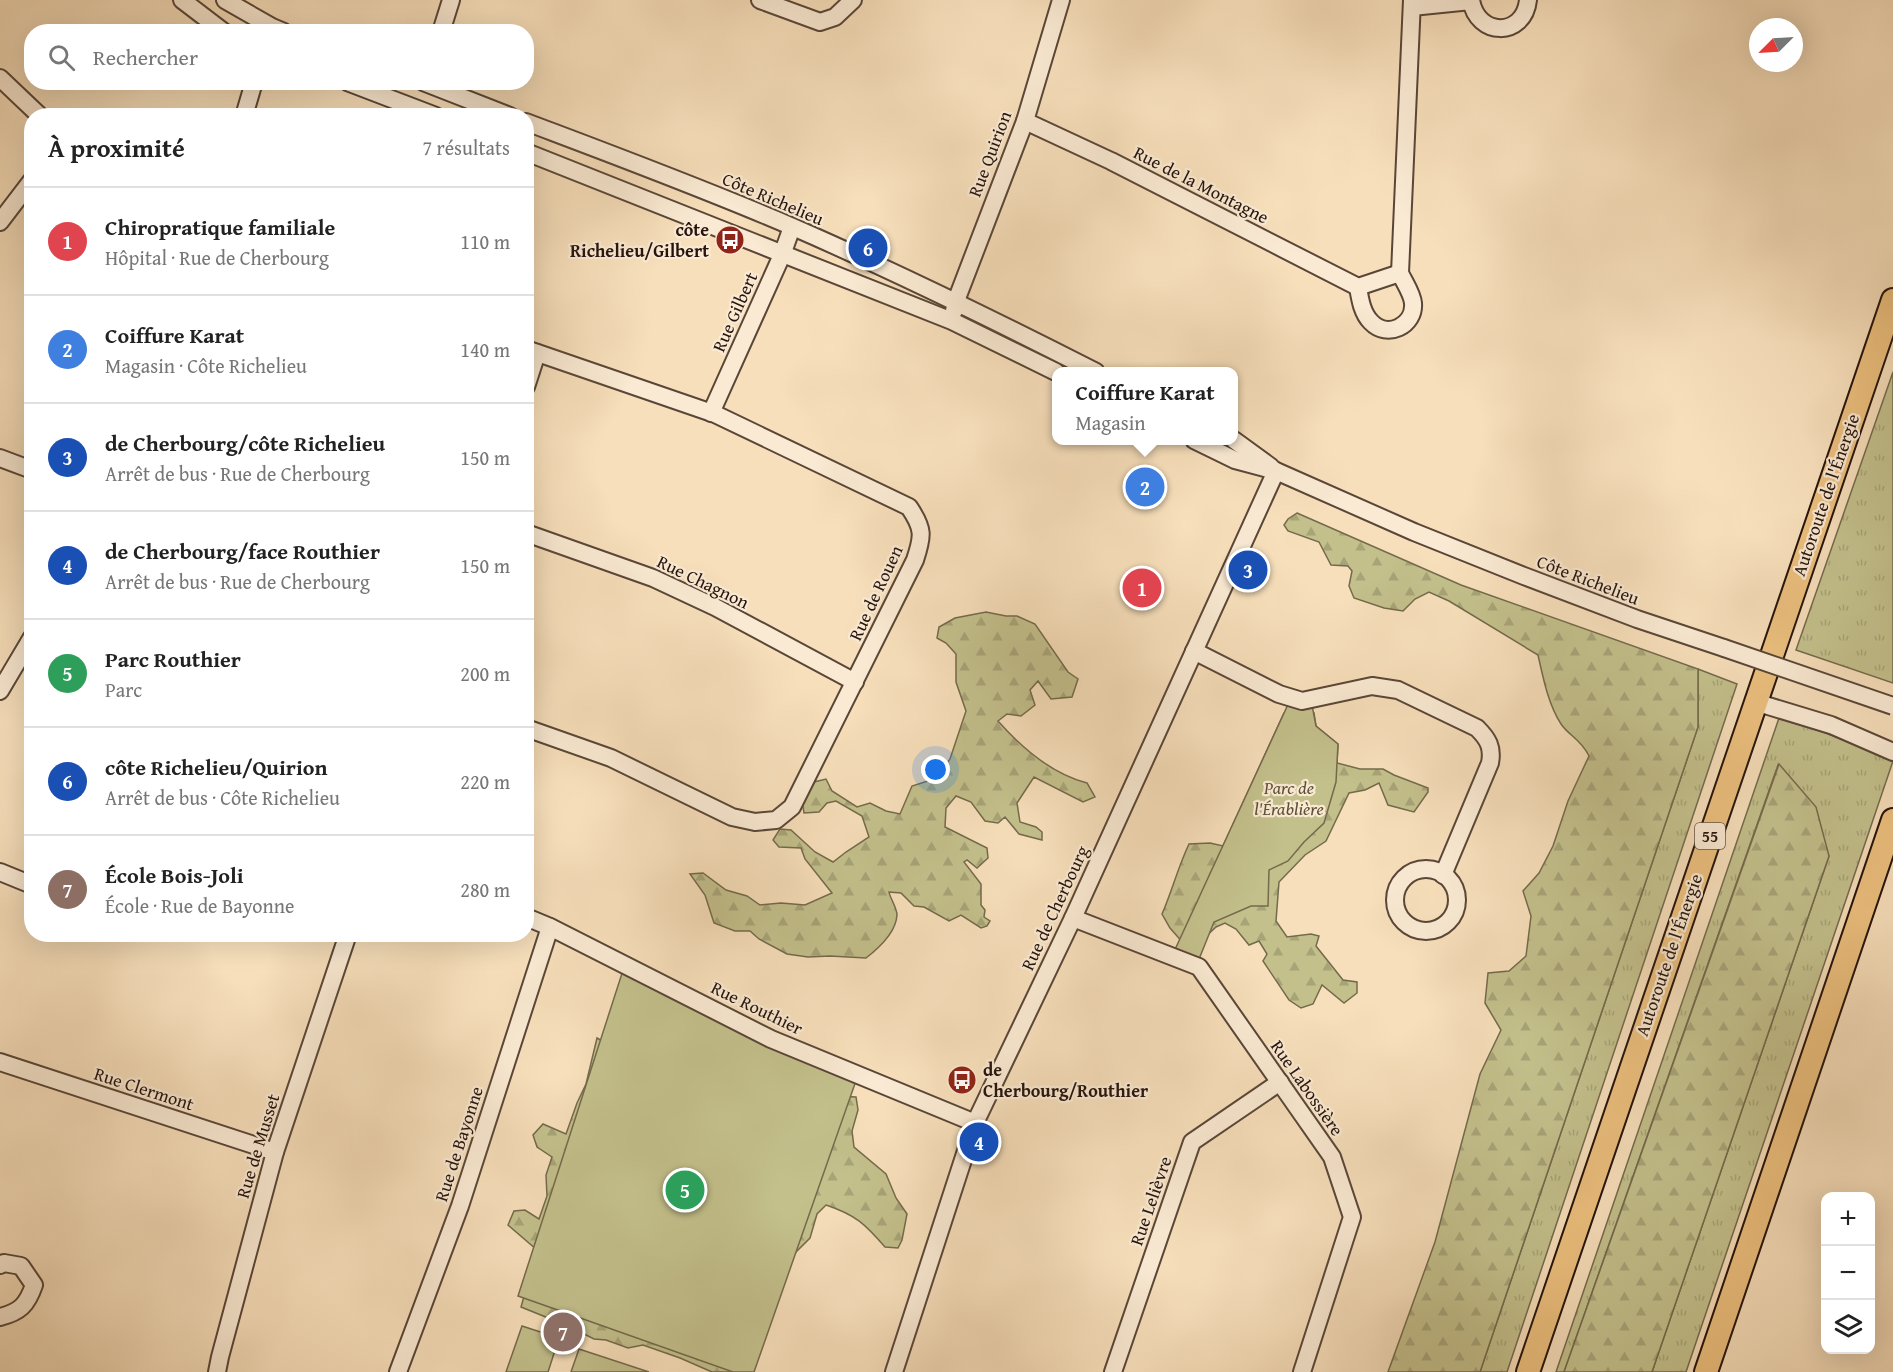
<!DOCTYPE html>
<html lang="fr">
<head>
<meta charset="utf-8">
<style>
	:root { --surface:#fff; --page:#f2f2f2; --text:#222; --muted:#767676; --line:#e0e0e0; --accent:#8f2418 }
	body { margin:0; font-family:"Gentium Book Plus",serif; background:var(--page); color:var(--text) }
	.controls { position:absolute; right:18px; bottom:18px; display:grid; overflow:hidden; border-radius:12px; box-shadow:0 6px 24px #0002 }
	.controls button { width:54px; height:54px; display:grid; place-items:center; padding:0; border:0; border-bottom:2px solid var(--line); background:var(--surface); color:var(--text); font:30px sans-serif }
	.compass { position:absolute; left:1749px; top:18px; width:54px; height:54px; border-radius:50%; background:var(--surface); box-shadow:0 6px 24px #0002; rotate:246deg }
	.you { position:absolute; left:936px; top:770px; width:21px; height:21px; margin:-15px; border:4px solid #fff; border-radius:50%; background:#1a73e8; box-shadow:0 0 0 9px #1a73e833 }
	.badge { display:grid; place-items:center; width:39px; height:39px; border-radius:50%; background:var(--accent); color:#fff; font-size:20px; font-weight:700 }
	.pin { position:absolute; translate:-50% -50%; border:3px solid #fff; box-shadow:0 2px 6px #0006 }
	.popup { position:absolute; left:1052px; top:367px; width:186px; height:78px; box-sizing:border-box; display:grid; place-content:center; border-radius:12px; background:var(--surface); filter:drop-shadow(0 2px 4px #0005); font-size:20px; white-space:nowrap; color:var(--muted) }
	.popup b { font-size:22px; color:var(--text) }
	.popup::after { content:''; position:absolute; left:50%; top:100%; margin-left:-12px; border:12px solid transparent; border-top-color:var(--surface) }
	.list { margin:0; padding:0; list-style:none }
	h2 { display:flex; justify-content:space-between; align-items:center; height:78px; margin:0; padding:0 24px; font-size:26px }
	h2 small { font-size:20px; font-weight:400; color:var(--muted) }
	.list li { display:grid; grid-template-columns:39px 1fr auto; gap:18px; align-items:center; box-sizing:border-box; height:108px; padding:0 24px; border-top:2px solid var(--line) }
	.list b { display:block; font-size:22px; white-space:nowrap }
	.list p { margin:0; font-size:20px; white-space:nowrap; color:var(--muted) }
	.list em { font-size:20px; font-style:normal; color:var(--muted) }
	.icon { flex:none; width:33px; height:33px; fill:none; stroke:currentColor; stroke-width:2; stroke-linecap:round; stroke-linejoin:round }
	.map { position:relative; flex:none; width:1893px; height:1372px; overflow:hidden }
	.search { position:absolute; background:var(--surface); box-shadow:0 6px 24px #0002; left:24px; top:24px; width:510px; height:66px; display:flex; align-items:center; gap:15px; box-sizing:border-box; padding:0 21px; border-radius:24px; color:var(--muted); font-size:22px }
	.panel { position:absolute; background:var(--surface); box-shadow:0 6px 24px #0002; left:24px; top:108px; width:510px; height:834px; border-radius:24px }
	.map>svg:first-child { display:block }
</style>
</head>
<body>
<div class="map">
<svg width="1893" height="1372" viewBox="0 0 1893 1372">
	<defs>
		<pattern id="grass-tufts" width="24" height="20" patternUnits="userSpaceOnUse" patternTransform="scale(1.5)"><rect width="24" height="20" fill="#c3c08c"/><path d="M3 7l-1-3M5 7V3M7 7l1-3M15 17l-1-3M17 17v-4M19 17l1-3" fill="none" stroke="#a7a478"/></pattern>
		<pattern id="forest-firs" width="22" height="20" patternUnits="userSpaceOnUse" patternTransform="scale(1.5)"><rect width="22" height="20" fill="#c3c08c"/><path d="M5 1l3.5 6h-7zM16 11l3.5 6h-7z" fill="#a7a478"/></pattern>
	</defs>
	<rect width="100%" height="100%" fill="#f7dfbb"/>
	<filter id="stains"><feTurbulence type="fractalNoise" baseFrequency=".00333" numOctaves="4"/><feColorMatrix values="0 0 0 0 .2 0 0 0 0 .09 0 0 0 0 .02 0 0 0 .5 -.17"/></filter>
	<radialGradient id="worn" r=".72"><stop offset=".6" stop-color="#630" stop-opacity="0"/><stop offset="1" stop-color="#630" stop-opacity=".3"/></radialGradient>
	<g fill="url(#grass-tufts)" stroke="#746a4c" stroke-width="1.5">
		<path d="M1893,372V683L1796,650Z"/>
		<path d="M1698,669L1737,684L1507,1372H1480L1698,727Z"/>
		<path d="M1779,718L1865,746L1893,761L1686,1372H1652L1829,856L1778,765L1564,1372H1556Z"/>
	</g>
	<g fill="url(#forest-firs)" stroke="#746a4c" stroke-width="1.5">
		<path d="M1297,513L1461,585L1698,669V727L1480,1372H1388L1435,1242L1480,1074L1501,1030L1485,1003L1488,973L1509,971L1526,956L1531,916L1523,891L1539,873L1553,846L1568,801L1589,756C1581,739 1569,736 1561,724C1548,704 1543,677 1538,655L1449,601L1429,592L1415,599L1403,611L1384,608L1354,598L1349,586L1352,571L1348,566L1331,565L1319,542L1288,531L1284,525L1288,519Z"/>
		<path d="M986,612L1006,616H1017L1035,624L1068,672L1078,679L1072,697L1051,699L1038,681L1030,690L1035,705L1021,716L1007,714L998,721C1021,747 1052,774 1087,783L1095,797L1083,802L1034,777L1017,803L1020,822L1036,827L1042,832V840L1019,834L1005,817L998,823L985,821L971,802L956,796L946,808L945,827L987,848L988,858L977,868L967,860L964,862L981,884V905L985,910L984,917L990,921L987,926L981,928L961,915L949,921L924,907L914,906L901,893L889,892C890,898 897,908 897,915C896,933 879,948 866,958L830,956L808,957L787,954L759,939L750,931H735L714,923L705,895L690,874L703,873L726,890L747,896L760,905L781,903L805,905L832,893L805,859L801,848L779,847L773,840L780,829L791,830L815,852L833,862L846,852L869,837L862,816L836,801L827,803L819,812L804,813L802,800L814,782L826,779L832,791L857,807L870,803L886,811L900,814L912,786L937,778L950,759L966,711L956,682V654L946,643L937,638L939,627L955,618Z"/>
		<path d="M1284,713H1314L1316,726L1338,744L1337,763L1360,769H1383L1394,775L1428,788V792L1414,812L1388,805L1379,783L1365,790L1349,793L1326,841L1305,855L1279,882L1276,921L1287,937L1311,934L1319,936L1316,946L1343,980L1357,982V993L1344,1003L1322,985L1313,1004L1301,1008L1289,1000L1263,961L1267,954L1259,941L1249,945L1236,929L1225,923L1216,927L1201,941L1184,944L1170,928L1162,914C1172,891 1178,867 1189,844L1210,843L1223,846Z"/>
		<path d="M1779,764L1816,807L1829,856L1652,1372H1564Z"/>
		<path d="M597,1038L626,1055L837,1096L856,1097L858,1110L852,1131L854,1147L886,1174L896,1198L907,1214L902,1240L898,1248L885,1247C865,1224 856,1215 826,1205L817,1214L810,1238L790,1258L747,1372H712L680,1358L643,1345L628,1348L606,1340L594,1339L568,1326L521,1307L537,1250L508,1225L514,1211L525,1210L539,1219L547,1196L546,1175L552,1157L537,1147L533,1135L543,1124L566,1134L577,1103L586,1084Z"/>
	</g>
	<g fill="#c3c08c" stroke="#746a4c" stroke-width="1.5">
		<path d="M1291,698L1312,705L1316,726L1338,744L1336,782L1324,823L1304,842L1288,861L1269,870L1268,906H1251L1214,922L1197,964L1172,956Z"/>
		<path d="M625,964L858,1075L754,1372H733L518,1296Z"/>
		<path d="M522,1326L559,1338L548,1372H506Z"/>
		<path d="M579,1349L649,1372H571Z"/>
	</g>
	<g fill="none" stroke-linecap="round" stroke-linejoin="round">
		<g stroke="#5a4638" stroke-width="20">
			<g id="minor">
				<path d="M182,0L224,32"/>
				<path d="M225,0L272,27L284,32"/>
				<path d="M760,0L820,22L835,17L853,0"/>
				<path d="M1471,0C1477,37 1524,38 1528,0"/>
				<path d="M1412,7L1471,1"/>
				<path d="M441,32L451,0"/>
				<path d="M0,78L40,116"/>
				<path d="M347,82L436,116"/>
				<path d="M423,82L510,116"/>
				<path d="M244,116L254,82"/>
				<path d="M1025,121L1111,161L1358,287L1400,273"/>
				<path d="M526,122C616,156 705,189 793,227C896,272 996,321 1096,372"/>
				<path d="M526,152L952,321L1056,372"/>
				<path d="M0,222L32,180"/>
				<path d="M1358,287C1360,299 1362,313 1371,322C1387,339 1415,326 1413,303C1412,293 1404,282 1400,273L1412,0"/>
				<path d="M954,311L956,301L1025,121L1061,0"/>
				<path d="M526,349L715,414L909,507C924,529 923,536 915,560L792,807L776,820L755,822L732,817L611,758L526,728"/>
				<path d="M526,387L537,353"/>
				<path d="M711,413L782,255L792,227"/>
				<path d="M1194,440L1235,460L1276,471L1414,532L1524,576L1637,619L1724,648"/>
				<path d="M1234,440L1271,467"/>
				<path d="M0,458L32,470"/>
				<path d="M526,533L653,578L715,607L855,682"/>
				<path d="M1194,651L1279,694L1302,701L1372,686L1398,690L1477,728C1488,739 1493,747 1490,763L1443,875"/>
				<path d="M0,691L32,637"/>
				<path d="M1755,702L1831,725L1893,752"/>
				<circle cx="1426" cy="900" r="31"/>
				<path d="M0,872L32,885"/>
				<path d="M526,917L550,927L771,1039L975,1123"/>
				<path d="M1073,918L1199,967L1332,1157L1352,1217L1302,1372"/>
				<path d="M0,1062L275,1152"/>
				<path d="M0,1265L4,1263L21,1266L34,1285C27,1305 20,1312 0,1317"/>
				<path d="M217,1372L220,1357L275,1152L348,934"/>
				<path d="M398,1372L460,1206L550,927"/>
				<path d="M894,1372L975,1123L1073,918L1276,471"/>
				<path d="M1113,1372L1192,1142L1280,1082"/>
			</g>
		</g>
		<g stroke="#25130d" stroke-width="26">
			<g id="highway">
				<path d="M1528,1372L1893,300"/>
				<path d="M1706,1372L1893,820"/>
			</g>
		</g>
		<use href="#minor" stroke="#faead3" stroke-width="16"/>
		<use href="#highway" stroke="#ecc07e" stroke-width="22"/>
		<g stroke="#5a4638" stroke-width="20" stroke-linecap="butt">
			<path id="minor-bridge" d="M1724,648L1893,706"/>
		</g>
		<use href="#minor-bridge" stroke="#faead3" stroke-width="16"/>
	</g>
	<defs>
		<g id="bus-disc" transform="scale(1.5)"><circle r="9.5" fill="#8f2418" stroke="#faead3"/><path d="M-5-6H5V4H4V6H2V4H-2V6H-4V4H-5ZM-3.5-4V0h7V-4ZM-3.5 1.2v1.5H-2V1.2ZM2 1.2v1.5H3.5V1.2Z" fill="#fff"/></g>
	</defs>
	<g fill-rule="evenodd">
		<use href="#bus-disc" x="730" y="240"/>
		<use href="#bus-disc" x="962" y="1080"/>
	</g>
	<g text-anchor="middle" stroke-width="4.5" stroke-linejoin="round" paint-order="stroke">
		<rect fill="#faead3" stroke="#655448" stroke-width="1.5" x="1695" y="823" width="30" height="26" rx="4.5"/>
		<g font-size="16" font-weight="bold" fill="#25130d">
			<text x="1710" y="842">55</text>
		</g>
		<g font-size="18" fill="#25130d" stroke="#faead3">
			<text transform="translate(990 154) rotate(-69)" y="6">Rue Quirion</text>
			<text transform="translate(1201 185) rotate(27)" y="6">Rue de la Montagne</text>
			<text transform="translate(773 199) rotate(23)" y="6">Côte Richelieu</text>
			<text transform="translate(735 312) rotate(-66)" y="6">Rue Gilbert</text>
			<text transform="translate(1826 495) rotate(-71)" y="6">Autoroute de l'Énergie</text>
			<text transform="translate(1588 580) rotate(21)" y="6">Côte Richelieu</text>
			<text transform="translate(703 582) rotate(26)" y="6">Rue Chagnon</text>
			<text transform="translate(876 593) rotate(-65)" y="6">Rue de Rouen</text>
			<text transform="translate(1055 908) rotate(-65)" y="6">Rue de Cherbourg</text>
			<text transform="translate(1669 955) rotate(-71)" y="6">Autoroute de l'Énergie</text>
			<text transform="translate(757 1008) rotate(26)" y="6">Rue Routhier</text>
			<text transform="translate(1307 1088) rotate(55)" y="6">Rue Labossière</text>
			<text transform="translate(144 1089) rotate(18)" y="6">Rue Clermont</text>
			<text transform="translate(459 1144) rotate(-72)" y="6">Rue de Bayonne</text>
			<text transform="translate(258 1146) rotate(-73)" y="6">Rue de Musset</text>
			<text transform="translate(1151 1201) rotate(-71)" y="6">Rue Lelièvre</text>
		</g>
		<g font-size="18" font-weight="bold" fill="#25130d" stroke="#faead3" text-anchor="end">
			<text x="709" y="236">côte<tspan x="709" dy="21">Richelieu/Gilbert</tspan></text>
			<text x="983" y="1076" text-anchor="start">de<tspan x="983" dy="21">Cherbourg/Routhier</tspan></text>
		</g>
		<g font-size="18" font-style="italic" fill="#5c5039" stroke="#faead3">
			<text x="1289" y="794">Parc de<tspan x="1289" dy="21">l'Érablière</tspan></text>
		</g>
	</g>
	<rect width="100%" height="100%" filter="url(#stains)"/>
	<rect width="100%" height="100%" fill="url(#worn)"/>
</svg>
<div class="controls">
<button>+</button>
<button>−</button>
<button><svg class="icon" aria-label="layers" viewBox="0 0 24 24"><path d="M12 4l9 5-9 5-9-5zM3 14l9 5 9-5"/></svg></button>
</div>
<svg class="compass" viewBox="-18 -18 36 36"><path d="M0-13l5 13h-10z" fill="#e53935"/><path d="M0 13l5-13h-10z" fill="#767676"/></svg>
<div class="you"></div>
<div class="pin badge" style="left:1142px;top:588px;background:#e0444e">1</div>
<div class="pin badge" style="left:1145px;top:487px;background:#3f7fe0">2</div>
<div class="popup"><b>Coiffure Karat</b>Magasin</div>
<div class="pin badge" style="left:1248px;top:570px;background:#1a4fb4">3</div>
<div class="pin badge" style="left:979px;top:1142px;background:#1a4fb4">4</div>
<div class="pin badge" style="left:685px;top:1190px;background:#2e9e5b">5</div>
<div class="pin badge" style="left:868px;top:248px;background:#1a4fb4">6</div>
<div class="pin badge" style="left:563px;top:1332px;background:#8d6e63">7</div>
<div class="search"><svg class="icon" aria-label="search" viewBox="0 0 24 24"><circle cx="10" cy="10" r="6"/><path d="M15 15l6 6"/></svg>Rechercher</div>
<section class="panel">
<h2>À proximité<small>7 résultats</small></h2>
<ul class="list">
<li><span class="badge" style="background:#e0444e">1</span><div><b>Chiropratique familiale</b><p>Hôpital · Rue de Cherbourg</p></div><em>110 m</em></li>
<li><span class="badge" style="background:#3f7fe0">2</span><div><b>Coiffure Karat</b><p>Magasin · Côte Richelieu</p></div><em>140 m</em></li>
<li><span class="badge" style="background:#1a4fb4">3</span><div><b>de Cherbourg/côte Richelieu</b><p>Arrêt de bus · Rue de Cherbourg</p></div><em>150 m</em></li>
<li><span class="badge" style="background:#1a4fb4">4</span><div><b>de Cherbourg/face Routhier</b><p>Arrêt de bus · Rue de Cherbourg</p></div><em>150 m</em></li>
<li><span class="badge" style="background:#2e9e5b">5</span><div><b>Parc Routhier</b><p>Parc</p></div><em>200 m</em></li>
<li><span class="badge" style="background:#1a4fb4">6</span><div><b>côte Richelieu/Quirion</b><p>Arrêt de bus · Côte Richelieu</p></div><em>220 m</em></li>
<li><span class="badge" style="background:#8d6e63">7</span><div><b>École Bois-Joli</b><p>École · Rue de Bayonne</p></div><em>280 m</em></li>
</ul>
</section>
</div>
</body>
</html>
